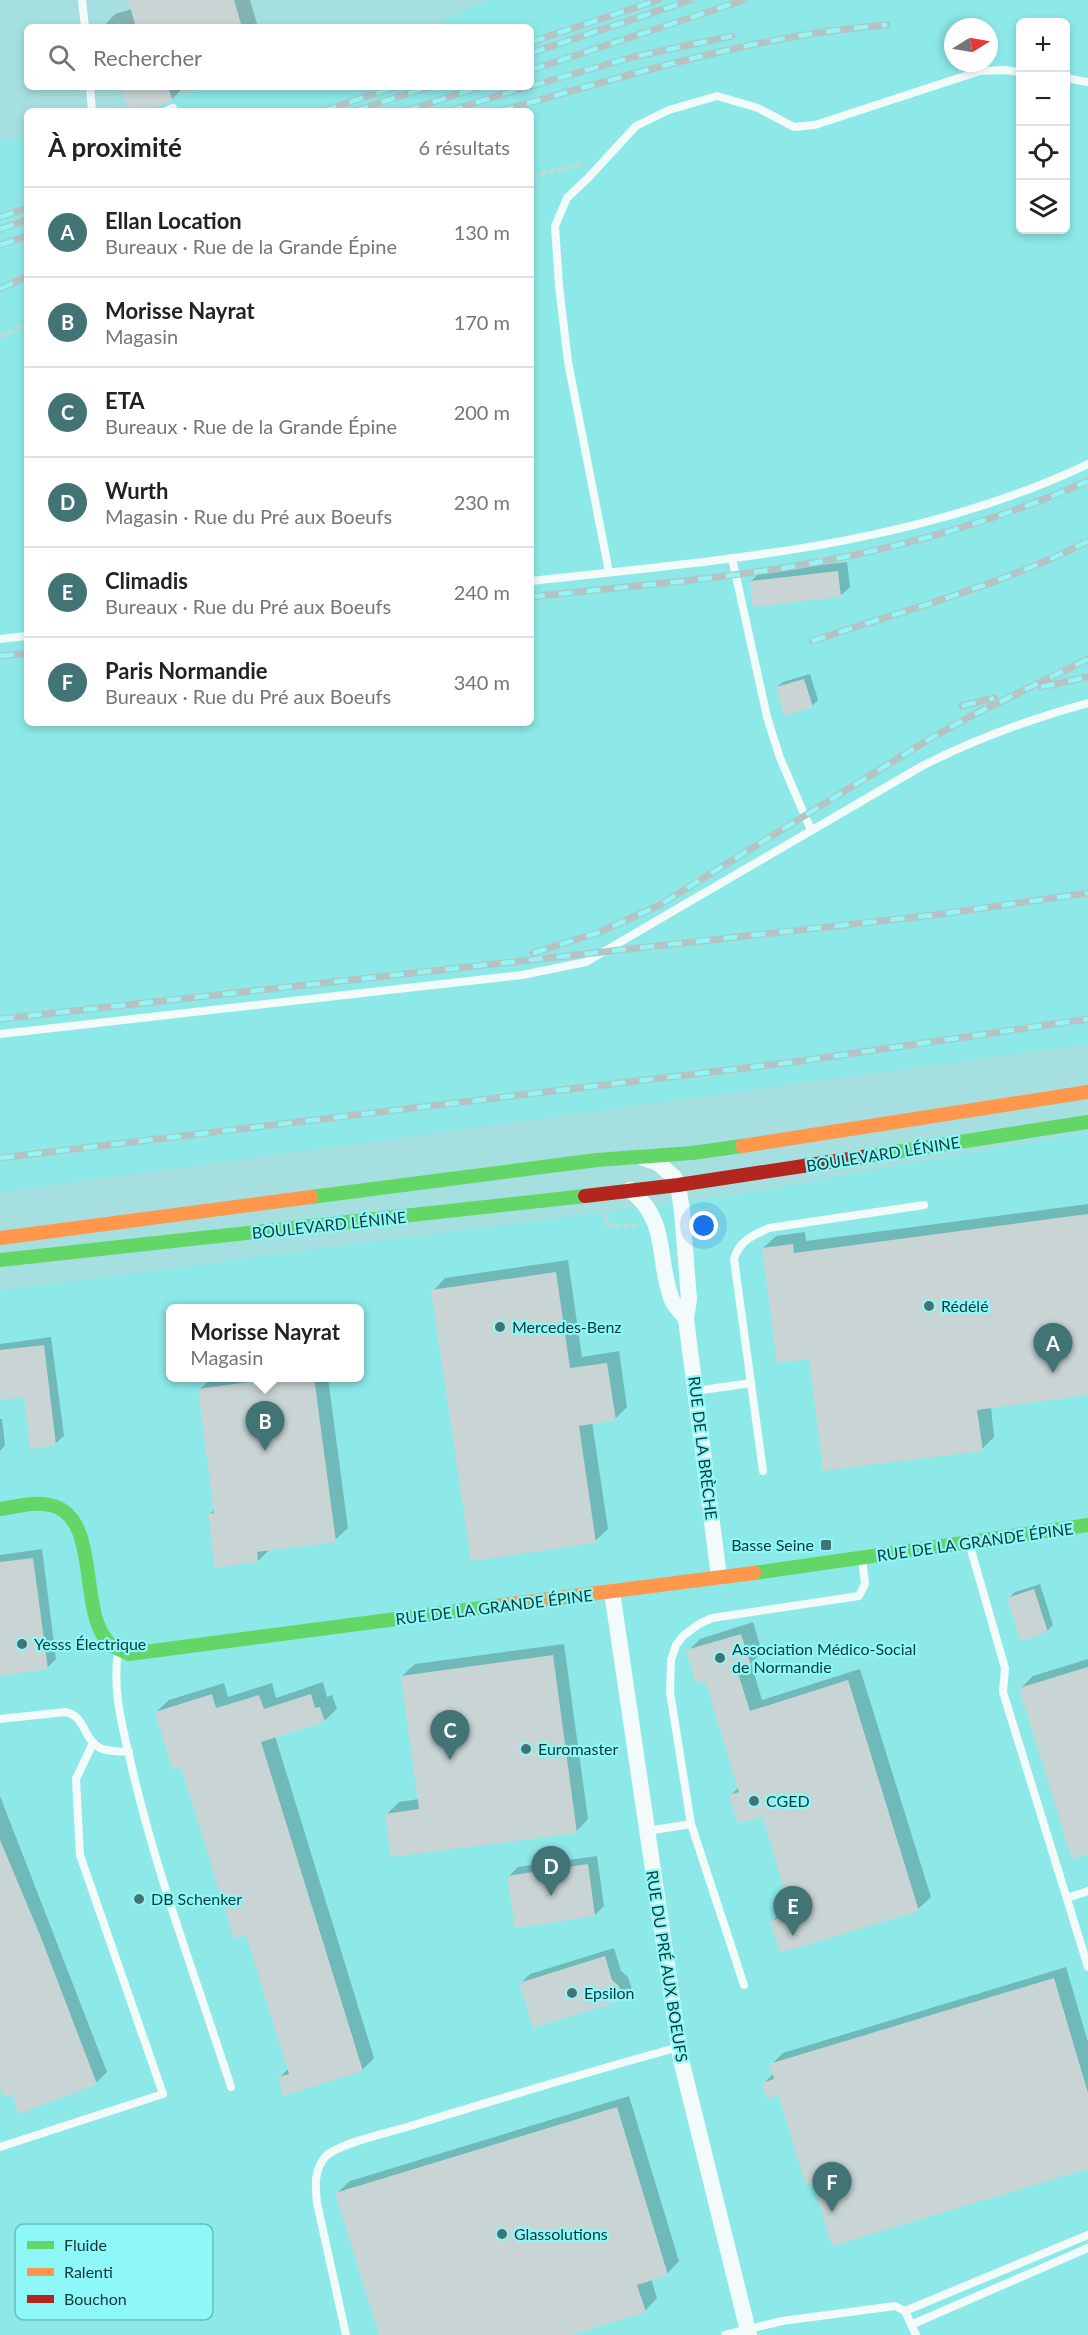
<!DOCTYPE html>
<html lang="fr">
<head>
<meta charset="utf-8">
<style>
	:root { --surface:#fff; --page:#f6f6f6; --text:#222; --muted:#767676; --line:#e0e0e0; --accent:#427475 }
	body { margin:0; font-family:Lato,sans-serif; background:var(--page); color:var(--text) }
	.controls { position:absolute; right:18px; top:18px; display:grid; overflow:hidden; border-radius:9px; box-shadow:0 3px 9px #0003 }
	.controls button { width:54px; height:54px; display:grid; place-items:center; padding:0; border:0; border-bottom:2px solid var(--line); background:var(--surface); color:var(--text); font:30px sans-serif }
	.compass { position:absolute; left:944px; top:18px; width:54px; height:54px; border-radius:50%; background:var(--surface); box-shadow:0 3px 9px #0003; rotate:79deg }
	.you { position:absolute; left:704px; top:1226px; width:21px; height:21px; margin:-15px; border:4px solid #fff; border-radius:50%; background:#1a73e8; box-shadow:0 0 0 9px #1a73e833 }
	.badge { display:grid; place-items:center; width:39px; height:39px; border-radius:50%; background:var(--accent); color:#fff; font-size:20px; font-weight:700 }
	.pin { position:absolute; translate:-50% -50px; filter:drop-shadow(0 2px 3px #0008) }
	.pin::after { content:''; position:absolute; top:32px; width:21px; height:18px; background:inherit; clip-path:polygon(0 0,100% 0,50% 100%) }
	.popup { position:absolute; left:166px; top:1304px; width:198px; height:78px; box-sizing:border-box; display:grid; place-content:center; border-radius:9px; background:var(--surface); filter:drop-shadow(0 2px 4px #0005); font-size:20px; white-space:nowrap; color:var(--muted) }
	.popup b { font-size:22px; color:var(--text) }
	.popup::after { content:''; position:absolute; left:50%; top:100%; margin-left:-12px; border:12px solid transparent; border-top-color:var(--surface) }
	.list { margin:0; padding:0; list-style:none }
	h2 { display:flex; justify-content:space-between; align-items:center; height:78px; margin:0; padding:0 24px; font-size:26px }
	h2 small { font-size:20px; font-weight:400; color:var(--muted) }
	.list li { display:grid; grid-template-columns:39px 1fr auto; gap:18px; align-items:center; box-sizing:border-box; height:90px; padding:0 24px; border-top:2px solid var(--line) }
	.list b { display:block; font-size:22px; white-space:nowrap }
	.list p { margin:0; font-size:20px; white-space:nowrap; color:var(--muted) }
	.list em { font-size:20px; font-style:normal; color:var(--muted) }
	.icon { flex:none; width:33px; height:33px; fill:none; stroke:currentColor; stroke-width:2; stroke-linecap:round; stroke-linejoin:round }
	.map { position:relative; flex:none; width:1088px; height:2335px; overflow:hidden }
	.search { position:absolute; background:var(--surface); box-shadow:0 3px 9px #0003; left:24px; top:24px; width:510px; height:66px; display:flex; align-items:center; gap:15px; box-sizing:border-box; padding:0 21px; border-radius:9px; color:var(--muted); font-size:22px }
	.panel { position:absolute; background:var(--surface); box-shadow:0 3px 9px #0003; left:24px; top:108px; width:510px; height:618px; border-radius:9px }
	.map>svg:first-child { display:block }
</style>
</head>
<body>
<div class="map">
<svg width="1088" height="2335" viewBox="0 0 1088 2335">
	<rect width="100%" height="100%" fill="#a6dfdf"/>
	<g fill="#8de8e8" fill-rule="evenodd">
		<path d="M489,0H1088V1044L0,1192V141L27,135V723H531V111H121L217,87H531V27H430ZM1020,22H1066V230H1020ZM953,27H989V63H953Z"/>
		<path d="M1088,1132V2335H0V1291L743,1194ZM170,1308H360V1378H170Z"/>
	</g>
	<g fill="#0003">
		<path d="M130,0H250L258,27H103L115,14L132,9Z"/>
		<path d="M123,87H184L172,99L139,111H131Z"/>
		<path d="M847,562L850,587L840,596L751,581L761,572Z"/>
		<path d="M810,674L818,700L812,706L777,687L783,682Z"/>
		<path d="M1088,1204V1394L991,1407L994,1437L982,1449L810,1357L763,1248L776,1236L805,1232L806,1241Z"/>
		<path d="M568,1260L582,1357L619,1351L627,1407L615,1419L592,1422L608,1529L595,1541L433,1291L445,1278Z"/>
		<path d="M51,1337L64,1436L55,1444L25,1395L0,1398V1344Z"/>
		<path d="M211,1378H328L348,1528L335,1540L270,1549L258,1561L210,1514L215,1509L200,1389Z"/>
		<path d="M0,1419H2L5,1445L0,1451Z"/>
		<path d="M42,1549L56,1659L47,1668L0,1674V1555Z"/>
		<path d="M1040,1584L1053,1625L1047,1631L1009,1598L1015,1592Z"/>
		<path d="M753,1622L762,1652L751,1663L762,1700L860,1669L931,1897L918,1909L771,1922L784,1910L791,1907L763,1815L731,1795L739,1787L706,1679L688,1651L700,1639Z"/>
		<path d="M564,1644L588,1819L576,1832L387,1814L399,1802L419,1799L402,1676L415,1664Z"/>
		<path d="M1088,1659V1853L1021,1688L1033,1676Z"/>
		<path d="M323,1682L327,1697L332,1695L337,1709L324,1721L275,1736L374,2058L362,2070L279,2078L289,2068L247,1933L182,1765L156,1712L169,1700L224,1683L228,1697L272,1683L276,1698Z"/>
		<path d="M0,1796L107,2072L96,2083H0Z"/>
		<path d="M597,1856L604,1906L595,1915L509,1876L518,1867Z"/>
		<path d="M614,1948L621,1971L628,1977L632,1990L622,1999L521,1983L530,1974Z"/>
		<path d="M1066,1967L1088,2042V2167L814,2181L779,2093L764,2083L773,2074L771,2065L783,2053Z"/>
		<path d="M629,2096L679,2261L667,2274L651,2279L657,2298L645,2311L566,2335H380L337,2193L350,2181Z"/>
	</g>
	<g fill="#c9d4d5">
		<path d="M128,0H234L242,27H136Z"/>
		<path d="M121,87H168L173,101L143,111H129Z"/>
		<path d="M838,571L841,597L753,607L750,581Z"/>
		<path d="M804,679L813,707L784,716L776,687Z"/>
		<path d="M1088,1214V1395L977,1410L983,1451L823,1471L809,1359L777,1363L762,1248L793,1244L794,1253Z"/>
		<path d="M556,1272L570,1368L607,1363L616,1420L579,1426L596,1543L471,1561L431,1290Z"/>
		<path d="M44,1345L56,1445L30,1449L24,1397L0,1400V1350Z"/>
		<path d="M284,1377H314L336,1542L257,1552L258,1562L215,1568L208,1514L214,1513L198,1389Z"/>
		<path d="M33,1558L48,1669L0,1676V1562Z"/>
		<path d="M1034,1589L1048,1632L1021,1641L1007,1598Z"/>
		<path d="M741,1634L751,1665L737,1670L750,1711L848,1680L919,1911L780,1953L770,1921L792,1914L762,1816L738,1824L729,1795L739,1792L705,1681L696,1683L686,1650Z"/>
		<path d="M553,1655L577,1833L391,1857L385,1814L419,1809L401,1676Z"/>
		<path d="M1088,1667V1854L1072,1859L1019,1688Z"/>
		<path d="M212,1694L216,1708L259,1695L264,1709L311,1694L315,1708L320,1707L325,1722L261,1742L363,2071L283,2096L278,2077L289,2074L246,1935L234,1939L181,1767L173,1770L155,1712Z"/>
		<path d="M0,1840L40,1935L97,2084L19,2114L11,2094L4,2097L0,2088Z"/>
		<path d="M588,1864L595,1916L515,1928L507,1876Z"/>
		<path d="M605,1956L612,1980L619,1986L623,2000L533,2028L519,1983Z"/>
		<path d="M1054,1978L1088,2093V2169L832,2246L813,2183L806,2185L778,2095L767,2099L762,2083L774,2079L769,2064Z"/>
		<path d="M617,2107L668,2275L637,2285L646,2312L571,2335H379L335,2193Z"/>
	</g>
	<g fill="none" stroke-linecap="round" stroke-linejoin="round">
		<g stroke="#c5d8d8" stroke-width="4" stroke-dasharray="6 3" stroke-linecap="butt">
			<path d="M531,176L583,164"/>
			<path d="M0,337L27,323"/>
			<path d="M605,1214L606,1223L615,1226H637"/>
		</g>
		<g stroke="#f2fafa" stroke-width="8">
			<path d="M82,0L85,27"/>
			<path d="M1066,78L1088,82"/>
			<path d="M90,87L92,111"/>
			<path d="M166,111L173,108"/>
			<path d="M732,558L767,717L780,758L811,830"/>
			<path d="M609,572L568,362L559,286L555,226L567,198L589,177L636,126L669,110L717,96L758,108L794,127L815,125L980,71L1005,70L1020,72"/>
			<path d="M531,581C720,560 914,547 1088,464"/>
			<path d="M0,639L27,636"/>
			<path d="M0,1034L522,975L586,962L922,766C975,739 1030,719 1088,703"/>
			<path d="M695,1391L751,1383"/>
			<path d="M763,1471L734,1259C739,1241 753,1235 769,1228L924,1205"/>
			<path d="M969,1543L1005,1668L1003,1692L1088,1967"/>
			<path d="M118,1651C112,1692 123,1729 132,1768C157,1876 197,1981 231,2087"/>
			<path d="M0,1719L65,1712C85,1715 83,1739 100,1748C109,1752 119,1751 129,1752"/>
			<path d="M647,1831L691,1824"/>
			<path d="M1067,1898L1088,1891"/>
			<path d="M744,1985L691,1824L670,1692L671,1660L676,1645L683,1636L699,1624L712,1618L859,1596L865,1584L862,1558"/>
			<path d="M0,2147L163,2094L80,1855L76,1779L93,1743"/>
			<path d="M905,2311L1088,2235"/>
			<path d="M913,2324L1088,2248"/>
			<path d="M346,2335L317,2203C315,2186 314,2169 326,2156C338,2144 389,2132 407,2127C498,2099 588,2072 679,2047"/>
			<path d="M725,2335L782,2321L895,2306L905,2311L916,2335"/>
		</g>
		<g stroke="#f2fafa" stroke-width="16">
			<path d="M643,1158L658,1163L674,1177L678,1185L682,1211L689,1299L686,1319L719,1577"/>
			<path d="M630,1190C670,1221 656,1260 672,1300C675,1307 682,1313 686,1319"/>
			<path d="M612,1592L681,2060L749,2335"/>
		</g>
		<g stroke="#63d668" stroke-width="14">
			<path d="M869,1156L1088,1122"/>
			<path d="M311,1197L597,1160L692,1153L742,1146"/>
			<path d="M0,1260L585,1196"/>
			<path d="M0,1509C16,1507 34,1501 50,1505C102,1516 77,1611 109,1643C114,1648 123,1651 129,1654L503,1605"/>
			<path d="M754,1573L1088,1525"/>
		</g>
		<g stroke="#ff974d" stroke-width="14">
			<path d="M742,1146L1088,1092"/>
			<path d="M0,1238L311,1197"/>
			<path d="M503,1605L754,1573"/>
		</g>
		<path stroke="#b3261e" stroke-width="14" d="M585,1196L678,1185L869,1156"/>
		<g stroke="#b4c4c5" stroke-width="7">
			<g id="rail">
				<path d="M531,42L658,0"/>
				<path d="M531,53L691,0"/>
				<path d="M531,70L744,0"/>
				<path d="M531,86L633,57L732,36"/>
				<path d="M323,111L395,87"/>
				<path d="M355,111L428,87"/>
				<path d="M406,111L479,87"/>
				<path d="M449,111L526,87"/>
				<path d="M500,111C627,76 754,35 887,25"/>
				<path d="M0,217L27,208"/>
				<path d="M0,229L27,220"/>
				<path d="M0,245L27,236"/>
				<path d="M0,289L27,276"/>
				<path d="M531,597C628,586 727,579 824,561C914,544 1004,518 1088,481"/>
				<path d="M812,641C905,610 1000,586 1088,541"/>
				<path d="M0,656L27,653"/>
				<path d="M1041,687L1088,677"/>
				<path d="M962,706L994,698"/>
				<path d="M533,953L600,932L658,906L931,738L971,716L1088,659"/>
				<path d="M0,1019L934,915L1088,893"/>
				<path d="M0,1158L794,1062L1088,1019"/>
			</g>
		</g>
		<use href="#rail" stroke="#8ef7f7" stroke-width="4.5" stroke-dasharray="14" stroke-linecap="butt"/>
	</g>
	<g fill="#427475" stroke="#8ef7f7" stroke-width="2">
		<circle cx="929" cy="1306" r="6"/>
		<circle cx="500" cy="1327" r="6"/>
		<rect x="820" y="1539" width="12" height="12" rx="3"/>
		<circle cx="22" cy="1644" r="6"/>
		<circle cx="720" cy="1658" r="6"/>
		<circle cx="526" cy="1749" r="6"/>
		<circle cx="754" cy="1801" r="6"/>
		<circle cx="139" cy="1899" r="6"/>
		<circle cx="572" cy="1993" r="6"/>
		<circle cx="502" cy="2234" r="6"/>
	</g>
	<g text-anchor="middle" stroke-width="4.5" stroke-linejoin="round" paint-order="stroke">
		<g font-size="16" fill="#0c3b3c" stroke="#8ef7f7">
			<text transform="translate(883 1154) rotate(-9)" y="6">BOULEVARD LÉNINE</text>
			<text transform="translate(329 1225) rotate(-6)" y="6">BOULEVARD LÉNINE</text>
			<text transform="translate(703 1448) rotate(83)" y="6">RUE DE LA BRÈCHE</text>
			<text transform="translate(975 1542) rotate(-8)" y="6">RUE DE LA GRANDE ÉPINE</text>
			<text transform="translate(494 1607) rotate(-7)" y="6">RUE DE LA GRANDE ÉPINE</text>
			<text transform="translate(667 1966) rotate(81)" y="6">RUE DU PRÉ AUX BOEUFS</text>
		</g>
		<g font-size="16" fill="#0c3b3c" stroke="#8ef7f7" text-anchor="start">
			<text x="941" y="1312">Rédélé</text>
			<text x="512" y="1333">Mercedes-Benz</text>
			<text x="814" y="1551" text-anchor="end">Basse Seine</text>
			<text x="34" y="1650">Yesss Électrique</text>
			<text x="732" y="1655">Association Médico-Social<tspan x="732" dy="18">de Normandie</tspan></text>
			<text x="538" y="1755">Euromaster</text>
			<text x="766" y="1807">CGED</text>
			<text x="151" y="1905">DB Schenker</text>
			<text x="584" y="1999">Epsilon</text>
			<text x="514" y="2240">Glassolutions</text>
		</g>
	</g>
	<rect x="15" y="2224" width="198" height="96" rx="9" fill="#8ef7f7" stroke="#67bfbf" stroke-width="1.5"/>
	<rect x="27" y="2241" width="27" height="8" fill="#63d668"/>
	<rect x="27" y="2268" width="27" height="8" fill="#ff974d"/>
	<rect x="27" y="2295" width="27" height="8" fill="#b3261e"/>
	<g font-size="16" fill="#0c3b3c">
		<text x="64" y="2251">Fluide</text>
		<text x="64" y="2278">Ralenti</text>
		<text x="64" y="2305">Bouchon</text>
	</g>
</svg>
<div class="controls">
<button>+</button>
<button>−</button>
<button><svg class="icon" aria-label="locate" viewBox="0 0 24 24"><circle cx="12" cy="12" r="6"/><path d="M12 2v4M12 18v4M2 12h4M18 12h4"/></svg></button>
<button><svg class="icon" aria-label="layers" viewBox="0 0 24 24"><path d="M12 4l9 5-9 5-9-5zM3 14l9 5 9-5"/></svg></button>
</div>
<svg class="compass" viewBox="-18 -18 36 36"><path d="M0-13l5 13h-10z" fill="#e53935"/><path d="M0 13l5-13h-10z" fill="#767676"/></svg>
<div class="you"></div>
<div class="pin badge" style="left:1053px;top:1373px">A</div>
<div class="pin badge" style="left:265px;top:1451px">B</div>
<div class="popup"><b>Morisse Nayrat</b>Magasin</div>
<div class="pin badge" style="left:450px;top:1760px">C</div>
<div class="pin badge" style="left:551px;top:1896px">D</div>
<div class="pin badge" style="left:793px;top:1936px">E</div>
<div class="pin badge" style="left:832px;top:2212px">F</div>
<div class="search"><svg class="icon" aria-label="search" viewBox="0 0 24 24"><circle cx="10" cy="10" r="6"/><path d="M15 15l6 6"/></svg>Rechercher</div>
<section class="panel">
<h2>À proximité<small>6 résultats</small></h2>
<ul class="list">
<li><span class="badge">A</span><div><b>Ellan Location</b><p>Bureaux · Rue de la Grande Épine</p></div><em>130 m</em></li>
<li><span class="badge">B</span><div><b>Morisse Nayrat</b><p>Magasin</p></div><em>170 m</em></li>
<li><span class="badge">C</span><div><b>ETA</b><p>Bureaux · Rue de la Grande Épine</p></div><em>200 m</em></li>
<li><span class="badge">D</span><div><b>Wurth</b><p>Magasin · Rue du Pré aux Boeufs</p></div><em>230 m</em></li>
<li><span class="badge">E</span><div><b>Climadis</b><p>Bureaux · Rue du Pré aux Boeufs</p></div><em>240 m</em></li>
<li><span class="badge">F</span><div><b>Paris Normandie</b><p>Bureaux · Rue du Pré aux Boeufs</p></div><em>340 m</em></li>
</ul>
</section>
</div>
</body>
</html>
